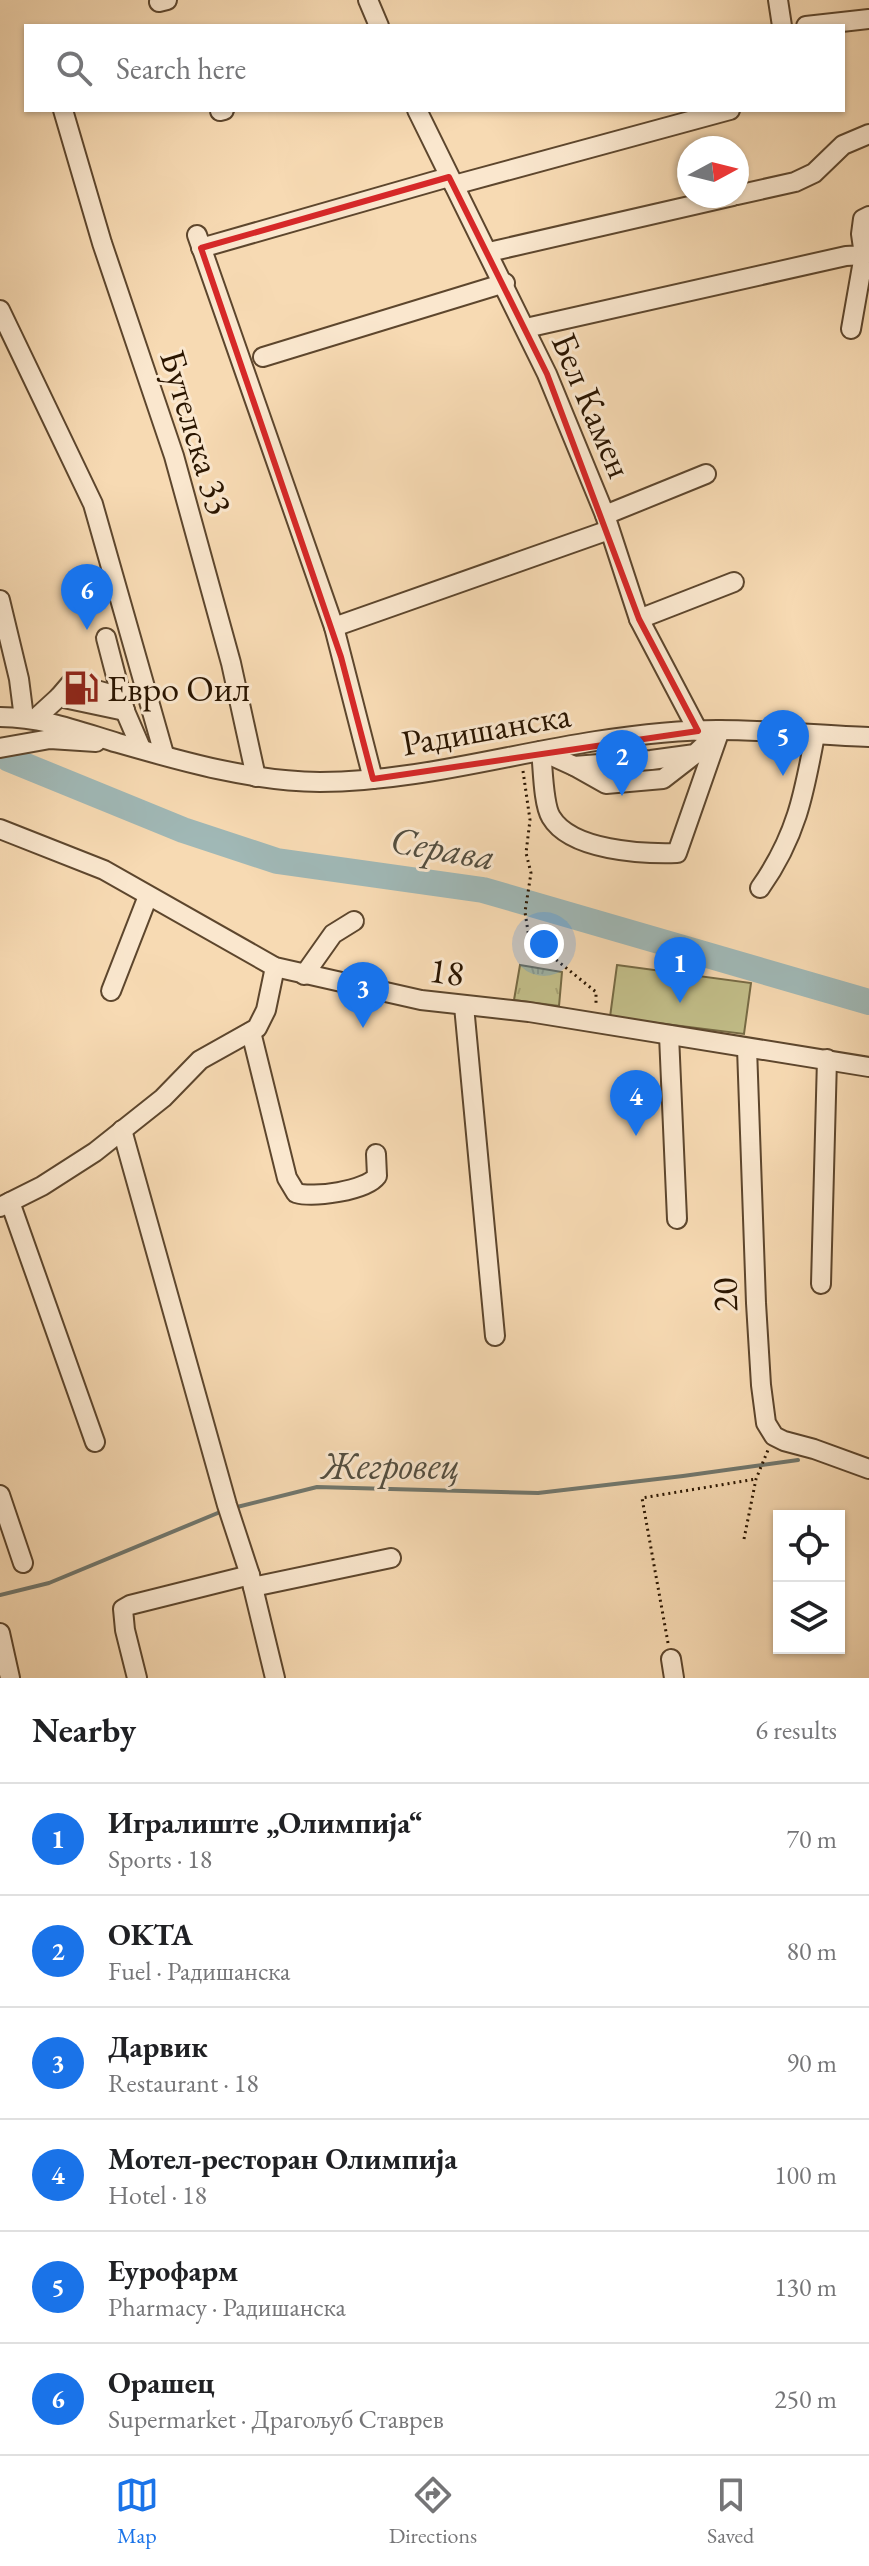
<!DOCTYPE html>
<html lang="en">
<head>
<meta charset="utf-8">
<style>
	:root { --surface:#fff; --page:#f2f2f2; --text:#202124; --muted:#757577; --line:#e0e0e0; --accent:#1a73e8 }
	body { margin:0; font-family:"EB Garamond",serif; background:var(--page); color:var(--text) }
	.controls { position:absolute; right:24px; bottom:24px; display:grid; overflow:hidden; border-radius:0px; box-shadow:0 2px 6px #0004 }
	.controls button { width:72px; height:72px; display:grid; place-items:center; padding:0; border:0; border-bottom:2px solid var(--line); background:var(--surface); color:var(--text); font:40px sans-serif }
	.compass { position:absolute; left:677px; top:136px; width:72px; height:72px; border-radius:50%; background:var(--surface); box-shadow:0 2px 6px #0004; rotate:83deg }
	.you { position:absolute; left:544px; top:944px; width:28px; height:28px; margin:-20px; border:6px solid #fff; border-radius:50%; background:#1a73e8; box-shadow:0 0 0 12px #1a73e833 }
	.badge { display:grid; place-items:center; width:52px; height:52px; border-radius:50%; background:var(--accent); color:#fff; font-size:26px; font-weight:700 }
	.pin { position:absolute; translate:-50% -66px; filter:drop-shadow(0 2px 4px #0008) }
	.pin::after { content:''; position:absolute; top:42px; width:28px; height:24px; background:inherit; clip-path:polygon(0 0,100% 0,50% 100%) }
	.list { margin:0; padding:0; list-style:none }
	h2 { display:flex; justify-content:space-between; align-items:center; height:104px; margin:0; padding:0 32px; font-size:34px }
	h2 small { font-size:26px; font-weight:400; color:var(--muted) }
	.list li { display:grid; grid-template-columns:52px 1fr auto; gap:24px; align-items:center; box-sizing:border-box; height:112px; padding:0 32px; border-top:2px solid var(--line) }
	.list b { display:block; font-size:30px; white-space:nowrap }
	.list p { margin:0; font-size:26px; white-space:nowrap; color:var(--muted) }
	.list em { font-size:26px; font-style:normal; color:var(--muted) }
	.icon { flex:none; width:44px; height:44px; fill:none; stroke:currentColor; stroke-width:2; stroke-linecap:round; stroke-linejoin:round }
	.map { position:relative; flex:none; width:869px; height:1678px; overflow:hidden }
	.search { position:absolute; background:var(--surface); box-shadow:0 2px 6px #0004; left:24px; right:24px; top:24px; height:88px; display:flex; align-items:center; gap:20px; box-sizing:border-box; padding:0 28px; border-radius:0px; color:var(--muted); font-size:30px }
	.sheet { height:776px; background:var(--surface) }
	nav { display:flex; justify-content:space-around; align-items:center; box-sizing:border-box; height:112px; border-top:2px solid var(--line); background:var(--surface); font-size:22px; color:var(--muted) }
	nav a { display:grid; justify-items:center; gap:4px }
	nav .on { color:var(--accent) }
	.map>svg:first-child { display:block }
</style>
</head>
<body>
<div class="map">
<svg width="869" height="1678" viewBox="0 0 869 1678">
	<defs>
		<pattern id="grass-tufts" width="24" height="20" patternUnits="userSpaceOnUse" patternTransform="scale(2)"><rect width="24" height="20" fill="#c2be89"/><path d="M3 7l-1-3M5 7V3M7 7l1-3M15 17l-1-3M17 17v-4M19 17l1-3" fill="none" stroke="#a7a274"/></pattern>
	</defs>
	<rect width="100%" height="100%" fill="#f7dab3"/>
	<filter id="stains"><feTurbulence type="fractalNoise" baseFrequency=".0025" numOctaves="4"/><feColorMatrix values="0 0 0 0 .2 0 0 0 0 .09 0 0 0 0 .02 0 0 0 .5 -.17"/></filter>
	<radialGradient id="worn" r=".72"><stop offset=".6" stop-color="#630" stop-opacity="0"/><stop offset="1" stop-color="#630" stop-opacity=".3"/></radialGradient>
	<path fill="url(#grass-tufts)" stroke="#766a44" stroke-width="2" d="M520,965L562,972L559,1006L514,1000Z"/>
	<path fill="#c2be89" stroke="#766a44" stroke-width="2" d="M617,965L751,983L744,1034L610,1017Z"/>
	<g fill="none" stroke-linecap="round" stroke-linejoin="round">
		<g stroke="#71776d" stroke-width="4">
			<path d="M233,1508L317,1487L538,1493L683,1476L798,1460"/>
			<path d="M0,1595L49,1583L225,1510"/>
		</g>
		<path stroke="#a0b8b6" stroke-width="26" d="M9,759L183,830L277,861L483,890L869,1002"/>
		<g stroke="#5d462d" stroke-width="22">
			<g id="minor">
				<path d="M368,0L379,26"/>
				<path d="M778,0L782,26"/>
				<path d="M159,2L167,0"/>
				<path d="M806,26L869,19"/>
				<path d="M63,110L102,243L174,456L231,663L256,777"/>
				<path d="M417,110L547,374L605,515L639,619L698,731"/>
				<path d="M220,111L224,110"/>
				<path d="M454,185L730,110"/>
				<path d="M737,195L795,182L814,173L843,145L869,134"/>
				<path d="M197,235L334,627L373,779"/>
				<path d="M201,248L449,177"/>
				<path d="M489,252L733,196"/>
				<path d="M0,310L93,504L164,754"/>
				<path d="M526,328L846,256L864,255L861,234L863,219L869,216"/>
				<path d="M851,329L864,255L869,253"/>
				<path d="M263,357L505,283"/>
				<path d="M605,515L706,474"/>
				<path d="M0,600L19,679L24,718"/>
				<path d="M639,619L734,582"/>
				<path d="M334,627L609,530"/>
				<path d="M106,638L125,711L141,748"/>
				<path d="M59,697L71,683L114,695L125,710"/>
				<path d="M0,717C46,718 75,730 118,743C184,762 251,781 320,782C412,782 505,755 596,741C636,735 677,730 717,730C768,730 819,735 869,737"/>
				<path d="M36,718L59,697L125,711"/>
				<path d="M0,748L50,739L96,742"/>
				<path d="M541,751C543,767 543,804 551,817C571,851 643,854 677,853L720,730"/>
				<path d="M541,751L574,766L651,760L695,754L715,735"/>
				<path d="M574,766L606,784L663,779L694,755"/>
				<path d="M0,829L104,870L275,967L421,1000L529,1012L869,1067"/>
				<path d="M760,888C796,837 804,795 815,735"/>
				<path d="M304,975L333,934L354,921"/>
				<path d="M111,991L148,896"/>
				<path d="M464,1006L495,1336"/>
				<path d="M251,1032L287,1178L296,1193C313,1198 366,1191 377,1176L376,1154"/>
				<path d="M669,1035L677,1219"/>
				<path d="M747,1048L756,1303L761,1385L766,1423L774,1436L784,1441L814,1449L869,1469"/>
				<path d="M122,1130L227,1505L250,1575L275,1678"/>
				<path d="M10,1202L95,1442"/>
				<path d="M0,1207L42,1186L95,1152L163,1098L200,1060L257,1028L266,1010L275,967"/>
				<path d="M821,1284L827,1059"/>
				<path d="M0,1495L23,1563"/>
				<path d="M253,1587L391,1558"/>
				<path d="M0,1633L10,1678"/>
				<path d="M671,1659L674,1678"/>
				<path d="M137,1678L125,1630L123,1609L130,1605L250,1575"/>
			</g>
		</g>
		<g stroke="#2a1500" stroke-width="3" stroke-dasharray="2 4" stroke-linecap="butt">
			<path d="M523,771L530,820L526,853L531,873L525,912L529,938L596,992V1006"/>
			<path d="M744,1539L756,1479L768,1450"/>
			<path d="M668,1643L642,1498L756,1479"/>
		</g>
		<use href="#minor" stroke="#fae7ce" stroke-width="18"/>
	</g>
	<path fill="none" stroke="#d62828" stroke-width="6" stroke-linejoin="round" d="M449,177L547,374L639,619L698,731L373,779L341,657L201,248Z"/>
	<defs>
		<g id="fuel-bare" transform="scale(2.76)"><path d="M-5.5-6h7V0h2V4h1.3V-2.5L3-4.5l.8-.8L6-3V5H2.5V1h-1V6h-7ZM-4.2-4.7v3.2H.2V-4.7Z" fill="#8f2418" stroke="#fae7ce" stroke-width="2.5" paint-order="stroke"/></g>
	</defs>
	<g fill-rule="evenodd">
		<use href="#fuel-bare" x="81" y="688"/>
	</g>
	<g text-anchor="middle" stroke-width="6" stroke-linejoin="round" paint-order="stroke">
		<g font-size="36" fill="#2a1500" stroke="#fae7ce">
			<text transform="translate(593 405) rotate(67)" y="13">Бел Камен</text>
			<text transform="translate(197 432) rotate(73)" y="13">Бутелска 33</text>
			<text transform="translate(486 728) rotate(-10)" y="13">Радишанска</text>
			<text transform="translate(447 971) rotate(8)" y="13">18</text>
			<text transform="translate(724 1295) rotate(-92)" y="13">20</text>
		</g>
		<g font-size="36" fill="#2a1500" stroke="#fae7ce" text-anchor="start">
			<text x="107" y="701">Евро Оил</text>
		</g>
		<g font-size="38" font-style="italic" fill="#534e40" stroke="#fae7ce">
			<text transform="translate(443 848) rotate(10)" y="13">Серава</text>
			<text x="391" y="1478">Жегровец</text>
		</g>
	</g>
	<rect width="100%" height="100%" filter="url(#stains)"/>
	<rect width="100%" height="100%" fill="url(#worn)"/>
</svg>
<div class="controls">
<button><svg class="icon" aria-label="locate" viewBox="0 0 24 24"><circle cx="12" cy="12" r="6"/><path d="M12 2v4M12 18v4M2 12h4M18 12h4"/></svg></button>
<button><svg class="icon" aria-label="layers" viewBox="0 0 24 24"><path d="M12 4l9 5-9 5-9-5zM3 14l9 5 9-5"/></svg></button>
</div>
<svg class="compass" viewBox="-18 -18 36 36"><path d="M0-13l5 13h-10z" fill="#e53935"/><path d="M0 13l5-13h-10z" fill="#757577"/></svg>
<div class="you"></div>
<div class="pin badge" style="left:680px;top:1003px">1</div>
<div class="pin badge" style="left:622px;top:796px">2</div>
<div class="pin badge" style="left:363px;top:1028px">3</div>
<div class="pin badge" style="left:636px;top:1136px">4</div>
<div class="pin badge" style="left:783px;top:776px">5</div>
<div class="pin badge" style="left:87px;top:630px">6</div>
<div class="search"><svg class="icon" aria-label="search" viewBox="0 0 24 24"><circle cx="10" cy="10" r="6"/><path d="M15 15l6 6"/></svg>Search here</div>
</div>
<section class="sheet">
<h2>Nearby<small>6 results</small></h2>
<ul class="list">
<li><span class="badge">1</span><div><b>Игралиште „Олимпија“</b><p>Sports · 18</p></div><em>70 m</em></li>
<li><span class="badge">2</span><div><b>OKTA</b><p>Fuel · Радишанска</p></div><em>80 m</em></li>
<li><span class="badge">3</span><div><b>Дарвик</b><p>Restaurant · 18</p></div><em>90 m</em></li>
<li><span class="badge">4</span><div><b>Мотел-ресторан Олимпија</b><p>Hotel · 18</p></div><em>100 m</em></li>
<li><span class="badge">5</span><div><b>Еурофарм</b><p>Pharmacy · Радишанска</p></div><em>130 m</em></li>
<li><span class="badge">6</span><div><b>Орашец</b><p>Supermarket · Драгољуб Ставрев</p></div><em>250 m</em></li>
</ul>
</section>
<nav>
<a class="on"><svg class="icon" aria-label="map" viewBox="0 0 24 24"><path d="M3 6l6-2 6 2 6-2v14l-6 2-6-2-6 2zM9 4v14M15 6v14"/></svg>Map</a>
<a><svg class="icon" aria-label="directions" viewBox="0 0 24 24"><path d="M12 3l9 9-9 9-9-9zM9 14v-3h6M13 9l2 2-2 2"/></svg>Directions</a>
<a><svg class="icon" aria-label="saved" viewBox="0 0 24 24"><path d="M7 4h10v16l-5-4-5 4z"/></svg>Saved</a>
</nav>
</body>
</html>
